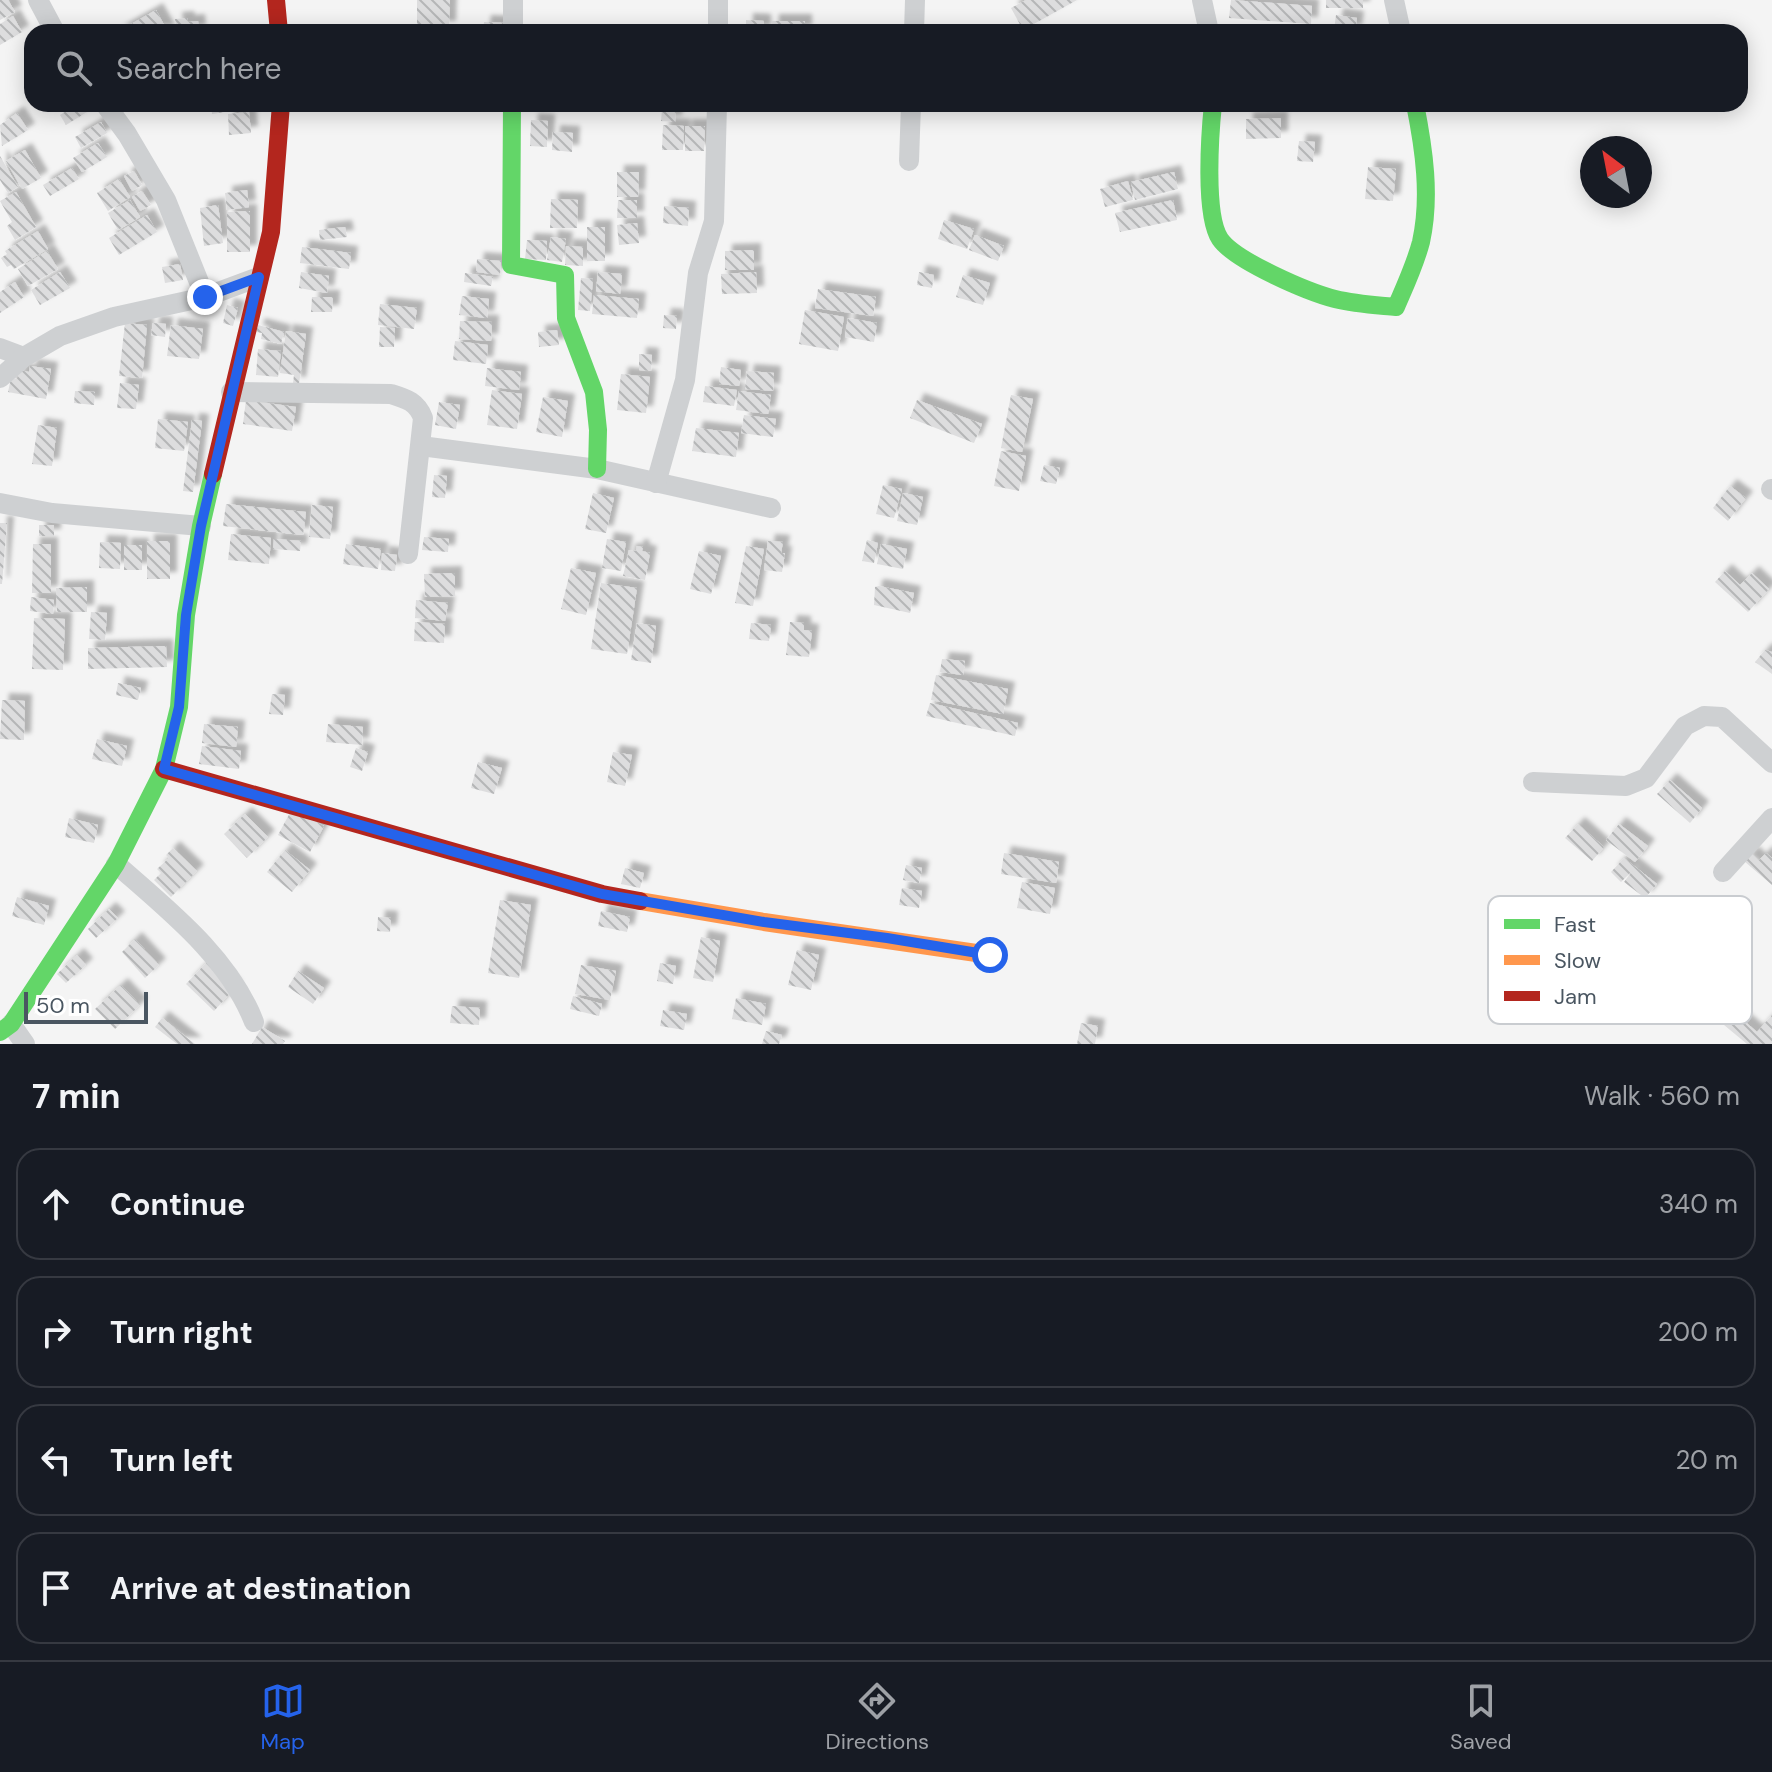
<!DOCTYPE html>
<html lang="en">
<head>
<meta charset="utf-8">
<style>
	:root { --surface:#171b24; --page:#242831; --text:#f1f3f6; --muted:#9ea1a6; --line:#363941; --accent:#2563eb }
	body { margin:0; font-family:"DM Sans",sans-serif; background:var(--page); color:var(--text) }
	.compass { position:absolute; left:1580px; top:136px; width:72px; height:72px; border-radius:50%; background:var(--surface); box-shadow:0 4px 20px #0003; rotate:328deg }
	.scale { position:absolute; left:24px; bottom:20px; width:124px; box-sizing:border-box; padding-left:8px; border:4px solid #4a5661; border-top:0; font-size:22px; line-height:28px; white-space:nowrap; color:#4a5661; -webkit-text-stroke:6px #fff; paint-order:stroke }
	.stop { position:absolute; width:24px; height:24px; margin:-18px; border:6px solid #2563eb; border-radius:50%; background:#fff }
	.stop.end { background:#2563eb; border-color:#fff; box-shadow:0 2px 8px #0008 }
	.list { margin:0; padding:0; list-style:none }
	h2 { display:flex; justify-content:space-between; align-items:center; height:104px; margin:0; padding:0 32px; font-size:34px }
	h2 small { font-size:26px; font-weight:400; color:var(--muted) }
	.list li { display:grid; grid-template-columns:52px 1fr auto; gap:24px; align-items:center; box-sizing:border-box; height:112px; margin:0 16px 16px; padding:0 16px; border:2px solid var(--line); border-radius:24px }
	.list b { display:block; font-size:30px; white-space:nowrap }
	.list em { font-size:26px; font-style:normal; color:var(--muted) }
	.icon { flex:none; width:44px; height:44px; fill:none; stroke:currentColor; stroke-width:2; stroke-linecap:round; stroke-linejoin:round }
	.map { position:relative; flex:none; width:1772px; height:1044px; overflow:hidden }
	.search { position:absolute; background:var(--surface); box-shadow:0 4px 20px #0003; left:24px; right:24px; top:24px; height:88px; display:flex; align-items:center; gap:20px; box-sizing:border-box; padding:0 28px; border-radius:24px; color:var(--muted); font-size:30px }
	.sheet { height:616px; background:var(--surface) }
	nav { display:flex; justify-content:space-around; align-items:center; box-sizing:border-box; height:112px; border-top:2px solid var(--line); background:var(--surface); font-size:22px; color:var(--muted) }
	nav a { display:grid; justify-items:center; gap:4px }
	nav .on { color:var(--accent) }
	.map>svg:first-child { display:block }
</style>
</head>
<body>
<div class="map">
<svg width="1772" height="1044" viewBox="0 0 1772 1044">
	<defs>
		<pattern id="building-back-hatch" width="6" height="6" patternUnits="userSpaceOnUse" patternTransform="scale(2)"><rect width="6" height="6" fill="#ddddde"/><path d="M-1 5l2 2M0 0l6 6M5-1l2 2" fill="none" stroke="#b5b6b7"/></pattern>
		<filter id="shadow"><feDropShadow dx="7" dy="-7" stdDeviation="2" flood-color="#0004"/></filter>
	</defs>
	<rect width="100%" height="100%" fill="#f4f4f4"/>
	<g fill="url(#building-back-hatch)" filter="url(#shadow)">
		<path d="M0,0H8L15,12L0,20Z"/>
		<path d="M417,0H450L449,28L417,27Z"/>
		<path d="M1026,0H1077L1023,30L1011,8Z"/>
		<path d="M1231,0L1312,6L1311,24L1229,18Z"/>
		<rect x="1326" y="0" width="37" height="8"/>
		<path d="M156,10L168,32H117Z"/>
		<path d="M1336,15L1357,18L1355,32L1334,30Z"/>
		<path d="M13,16L22,32L0,45V24Z"/>
		<path d="M187,18L188,22L198,21L199,32H177L175,19Z"/>
		<path d="M746,20L764,21V32H746Z"/>
		<rect x="772" y="21" width="33" height="11"/>
		<path d="M484,22L505,23L504,32H483Z"/>
		<path d="M77,104H82L87,112L66,125L60,115Z"/>
		<path d="M211,104H249L250,108L212,114Z"/>
		<path d="M418,104H491V111L417,109Z"/>
		<path d="M662,109L676,110L675,122L661,121Z"/>
		<path d="M249,112L251,133L229,135L228,114Z"/>
		<path d="M17,113L28,130L2,146L0,125Z"/>
		<path d="M1281,118V138L1246,139V119Z"/>
		<path d="M531,120L548,121L547,147L530,146Z"/>
		<path d="M101,122L107,133L81,148L75,137Z"/>
		<path d="M663,125L684,126L683,150H662Z"/>
		<path d="M685,126H705L704,151H685Z"/>
		<path d="M553,132L573,133L572,152L552,150Z"/>
		<path d="M1299,141L1315,142L1313,162L1297,161Z"/>
		<path d="M98,143L107,157L82,172L73,158Z"/>
		<path d="M25,150L41,178L22,189L6,161Z"/>
		<path d="M0,156L18,187L8,193L0,180Z"/>
		<path d="M1368,167L1396,169L1393,201L1365,199Z"/>
		<path d="M72,168L79,179L50,196L43,185Z"/>
		<path d="M134,171L142,185L132,191L124,176Z"/>
		<path d="M617,172H639L638,197H617Z"/>
		<path d="M1174,172L1178,189L1135,200L1131,182Z"/>
		<path d="M119,179L130,197L108,211L97,193Z"/>
		<path d="M1128,181L1133,200L1105,207L1100,189Z"/>
		<path d="M247,190L249,207L227,210L225,193Z"/>
		<path d="M142,191L151,205L140,211L132,197Z"/>
		<path d="M16,192L36,227L15,240L7,226L12,222L0,201Z"/>
		<path d="M551,199L578,200L577,228H550Z"/>
		<path d="M130,200L140,217L118,230L108,213Z"/>
		<path d="M618,200H637V218H617Z"/>
		<path d="M1173,200L1177,220L1120,232L1115,213Z"/>
		<path d="M218,205L223,243L204,246L200,208Z"/>
		<path d="M664,206L689,208L688,226L663,223Z"/>
		<path d="M250,211V252H227V212Z"/>
		<path d="M147,215L157,232L119,255L109,238Z"/>
		<path d="M944,220L974,229L967,249L938,239Z"/>
		<path d="M637,223L639,243L619,245L617,225Z"/>
		<path d="M345,227L347,237L320,240L319,230Z"/>
		<rect x="587" y="227" width="18" height="34"/>
		<path d="M38,231L48,249L14,269L11,265L7,267L1,258L7,254L5,251Z"/>
		<path d="M975,235L1004,246L998,261L969,250Z"/>
		<path d="M551,237L566,239L562,262L547,260Z"/>
		<path d="M527,240L547,241L546,260L525,259Z"/>
		<path d="M566,246L583,247V266L565,265Z"/>
		<path d="M302,247L351,253L349,269L300,263Z"/>
		<path d="M754,250V270H725V251Z"/>
		<path d="M47,251L58,269L28,286L18,269Z"/>
		<path d="M477,259L501,261L500,275L476,272Z"/>
		<path d="M180,264L183,280L165,283L162,267Z"/>
		<path d="M60,272L70,288L40,305L31,290Z"/>
		<path d="M301,272L329,276L327,293L299,288Z"/>
		<path d="M598,272L622,274L620,294L596,291Z"/>
		<path d="M756,272L757,293L722,294L721,274Z"/>
		<path d="M919,272L934,275L932,288L917,285Z"/>
		<path d="M465,273L493,277L491,286L464,282Z"/>
		<path d="M963,275L990,283L983,305L956,297Z"/>
		<path d="M581,278L593,279L590,311L578,310Z"/>
		<path d="M15,282L24,297L0,313V292Z"/>
		<path d="M818,289L876,297L873,316L815,308Z"/>
		<path d="M594,295L639,299L637,318L592,314Z"/>
		<path d="M462,296L489,299L487,318L459,315Z"/>
		<path d="M312,297H333L332,312H311Z"/>
		<path d="M380,304L417,308L414,329L378,325Z"/>
		<path d="M227,305L238,308L233,326L223,323Z"/>
		<path d="M805,310L844,317L838,351L799,344Z"/>
		<path d="M664,315L677,316L676,329L663,328Z"/>
		<path d="M848,318L877,323L874,342L845,337Z"/>
		<path d="M460,321L492,322L491,341L459,339Z"/>
		<path d="M125,323L147,325L142,378L119,376Z"/>
		<path d="M153,323L166,324L165,337L151,335Z"/>
		<path d="M171,325L203,329L199,359L167,356Z"/>
		<path d="M258,325L284,332L281,344L261,339L262,333L256,332Z"/>
		<path d="M380,327L395,328L394,347H379Z"/>
		<path d="M557,330L559,345L539,347L538,332Z"/>
		<path d="M286,331L306,334L299,384L293,383L294,375L280,373Z"/>
		<path d="M455,341L488,345L486,364L453,360Z"/>
		<path d="M258,349L281,351L278,377L256,375Z"/>
		<path d="M639,354L652,355L651,371L639,370Z"/>
		<path d="M30,366L51,369L46,399L8,392L11,378L17,379L19,370L29,372Z"/>
		<path d="M721,367L741,370L739,386L719,384Z"/>
		<path d="M487,368L521,372L519,390L485,386Z"/>
		<path d="M747,371L774,373L773,391L745,389Z"/>
		<path d="M621,374L650,377L646,413L617,410Z"/>
		<path d="M120,383L139,385L136,409L117,408Z"/>
		<path d="M705,386L737,390L734,406L703,402Z"/>
		<path d="M492,390L522,394L517,429L487,425Z"/>
		<path d="M75,391L95,392L94,405L74,403Z"/>
		<path d="M739,391L771,395L768,414L736,410Z"/>
		<path d="M1011,395L1033,399L1022,452L1001,448Z"/>
		<path d="M543,397L568,401L562,437L536,432Z"/>
		<path d="M246,400L296,407L292,431L243,424Z"/>
		<path d="M917,400L982,424L974,443L910,418Z"/>
		<path d="M439,402L460,405L456,429L435,425Z"/>
		<path d="M744,415L776,419L773,437L741,433Z"/>
		<path d="M158,419L188,422L184,451L155,448Z"/>
		<path d="M192,420L202,421L193,492L183,491Z"/>
		<path d="M38,425L57,428L52,466L32,464Z"/>
		<path d="M696,428L739,433L736,457L692,451Z"/>
		<path d="M1001,451L1026,456L1019,491L994,486Z"/>
		<path d="M1044,465L1060,468L1056,484L1040,481Z"/>
		<path d="M434,475L447,476L445,498L432,497Z"/>
		<path d="M883,485L902,489L894,518L876,514Z"/>
		<path d="M1730,486L1746,498L1728,521L1713,508Z"/>
		<path d="M593,493L614,498L606,533L585,529Z"/>
		<path d="M903,493L923,497L917,525L897,521Z"/>
		<path d="M226,504L306,512L303,535L223,526Z"/>
		<path d="M312,505L333,507L330,539L309,537Z"/>
		<path d="M0,523H7L2,584H0Z"/>
		<rect x="39" y="525" width="15" height="11"/>
		<path d="M231,534L271,538L269,564L228,560Z"/>
		<path d="M424,537L449,539L448,552L422,550Z"/>
		<path d="M274,539L301,541L300,551L273,549Z"/>
		<path d="M607,539L626,542L621,571L602,568Z"/>
		<path d="M867,540L878,543L874,563L862,561Z"/>
		<rect x="147" y="541" width="23" height="38"/>
		<path d="M768,541L783,542L781,553H785L782,572L764,570Z"/>
		<path d="M100,542L121,543L120,569L99,568Z"/>
		<path d="M33,544H51V593H32Z"/>
		<path d="M346,544L381,549L378,569L343,564Z"/>
		<path d="M881,544L907,549L903,569L877,564Z"/>
		<rect x="124" y="545" width="18" height="25"/>
		<path d="M637,546L643,547L642,551L650,553L645,580L623,576L629,550L636,551Z"/>
		<path d="M746,546L764,549L753,606L735,603Z"/>
		<path d="M699,551L721,556L711,594L690,589Z"/>
		<path d="M382,553L397,555L395,571L381,570Z"/>
		<path d="M571,568L596,573L586,615L561,609Z"/>
		<path d="M1725,571L1740,585L1752,573L1769,589L1748,612L1715,582Z"/>
		<path d="M455,573V596L425,597L424,574Z"/>
		<path d="M601,583L637,588L627,654L591,649Z"/>
		<path d="M879,586L914,593L910,613L874,605L875,587Z"/>
		<path d="M87,587V612H57L56,588Z"/>
		<path d="M31,597L54,600L53,614L30,611Z"/>
		<path d="M416,600L448,603L445,621L415,618Z"/>
		<path d="M91,612L107,613L105,640L89,639Z"/>
		<path d="M34,618L65,619L63,670L32,669Z"/>
		<path d="M415,622L445,624L444,643L414,641Z"/>
		<path d="M790,622L804,623V630L812,631L809,657L786,655Z"/>
		<path d="M637,623L656,626L651,663L631,660Z"/>
		<path d="M751,623L771,625L769,641L749,639Z"/>
		<path d="M166,646L167,667L88,669V648Z"/>
		<path d="M1765,650L1772,652V674L1755,662Z"/>
		<path d="M942,659L965,661L963,675L940,672Z"/>
		<path d="M936,675L1008,689L1003,714L931,700Z"/>
		<path d="M118,683L141,688L138,700L116,695Z"/>
		<path d="M272,694L285,695L283,715L269,714Z"/>
		<path d="M2,700L25,701L24,740L0,739Z"/>
		<path d="M930,703L1018,723L1015,736L926,716Z"/>
		<path d="M204,724L238,727L236,747L202,743Z"/>
		<path d="M328,724L363,727L362,745L326,742Z"/>
		<path d="M97,739L127,746L122,766L92,759Z"/>
		<path d="M202,746L241,751L239,769L199,764Z"/>
		<path d="M356,748L368,752L362,771L350,767Z"/>
		<path d="M613,752L632,755L625,786L607,782Z"/>
		<path d="M478,762L502,768L494,794L471,788Z"/>
		<path d="M1670,780L1702,808L1690,823L1657,794Z"/>
		<path d="M292,809L324,826L310,852L278,835Z"/>
		<path d="M245,814L268,837L247,858L224,834Z"/>
		<path d="M69,818L98,825L94,843L65,837Z"/>
		<path d="M1578,824L1604,847L1592,861L1565,838Z"/>
		<path d="M1619,824L1648,846L1635,862L1606,840Z"/>
		<path d="M173,848L197,871L171,897L154,880L161,873L157,869L169,858L166,855Z"/>
		<path d="M285,850L310,870L292,892L267,872Z"/>
		<path d="M1004,853L1059,862L1056,883L1001,874Z"/>
		<path d="M1752,853L1759,860L1766,853L1772,858V885L1744,861Z"/>
		<path d="M1624,858L1657,884L1645,898L1624,882L1633,870L1621,882L1611,872Z"/>
		<path d="M906,865L922,868L919,883L903,880Z"/>
		<path d="M625,868L644,873L640,888L621,884Z"/>
		<path d="M1022,882L1055,888L1050,914L1017,908Z"/>
		<path d="M902,888L922,891L919,908L899,905Z"/>
		<path d="M17,897L49,906L44,925L12,916Z"/>
		<path d="M500,900L531,905L519,978L488,973Z"/>
		<path d="M109,909L118,918L96,938L88,929Z"/>
		<path d="M601,911L630,917L627,932L598,926Z"/>
		<path d="M378,917L391,918L390,932L377,931Z"/>
		<path d="M701,937L720,941L713,982L693,978Z"/>
		<path d="M135,939L159,965L145,978L122,952Z"/>
		<path d="M797,950L819,955L811,990L788,985Z"/>
		<path d="M77,955L86,965L66,983L57,974Z"/>
		<path d="M207,962L235,988L214,1011L186,984Z"/>
		<path d="M660,963L676,966L673,984L657,981Z"/>
		<path d="M581,965L616,971L610,1000L575,994Z"/>
		<path d="M298,971L324,988L313,1004L288,987Z"/>
		<path d="M121,985L140,1005L115,1029L95,1009Z"/>
		<path d="M573,996L602,1004L599,1016L570,1009Z"/>
		<path d="M736,998L766,1004L762,1025L732,1019Z"/>
		<path d="M452,1006L480,1008L479,1025L450,1023Z"/>
		<path d="M663,1010L687,1014L684,1030L660,1026Z"/>
		<path d="M1735,1013L1757,1032L1772,1015V1044H1747L1724,1025Z"/>
		<path d="M162,1018L195,1044H177L155,1027Z"/>
		<path d="M1081,1023L1098,1026L1095,1044H1077Z"/>
		<path d="M262,1027L285,1041L283,1044H252Z"/>
		<path d="M766,1031L782,1035L779,1044H762Z"/>
	</g>
	<g fill="none" stroke-linecap="round" stroke-linejoin="round">
		<g stroke="#ced0d2" stroke-width="20">
			<path d="M38,0L55,32"/>
			<path d="M513,0V32"/>
			<path d="M1202,0L1209,32"/>
			<path d="M1394,0L1401,32"/>
			<path d="M718,32V0"/>
			<path d="M914,32L915,0"/>
			<path d="M105,104L127,134L166,200L205,297"/>
			<path d="M909,161L911,104"/>
			<path d="M0,348L24,357"/>
			<path d="M0,378L24,357L60,336L114,317L205,297L259,277"/>
			<path d="M231,392L391,394C407,399 417,402 423,418L408,554"/>
			<path d="M421,446L597,469L771,508"/>
			<path d="M656,483L685,380L698,273L714,221L717,104"/>
			<path d="M1771,489L1772,490"/>
			<path d="M0,503L52,513L201,526"/>
			<path d="M1533,782L1626,786L1646,778L1685,726L1704,716L1722,717L1772,763"/>
			<path d="M116,864C167,909 229,957 254,1022"/>
			<path d="M1723,872L1772,818"/>
			<path d="M11,1024L25,1044"/>
		</g>
		<g stroke="#63d668" stroke-width="18">
			<path d="M512,104L511,265L565,275L566,318L594,392L598,430L597,469"/>
			<path d="M1213,104C1210,133 1204,215 1220,239C1235,261 1308,292 1335,299C1355,304 1375,305 1396,307C1405,286 1415,265 1421,242C1431,197 1424,149 1415,104"/>
			<path d="M0,1032L11,1024L116,864L164,769L179,707L186,615L201,526L213,474"/>
		</g>
		<path stroke="#ff974d" stroke-width="18" d="M640,901L764,922L990,955"/>
		<g stroke="#b3261e" stroke-width="18">
			<path d="M276,0L279,32"/>
			<path d="M213,474L271,232L281,104"/>
			<path d="M164,769L602,894L640,901"/>
		</g>
	</g>
	<g fill="none" stroke-linecap="round" stroke-linejoin="round">
		<path stroke="#2563eb" stroke-width="10" d="M205,297L259,277L201,526L186,615L179,707L164,769L602,894L764,922L887,938L990,955"/>
	</g>
	<rect x="1488" y="896" width="264" height="128" rx="12" fill="#fff" stroke="#c9ccd0" stroke-width="2"/>
	<rect x="1504" y="919" width="36" height="10" fill="#63d668"/>
	<rect x="1504" y="955" width="36" height="10" fill="#ff974d"/>
	<rect x="1504" y="991" width="36" height="10" fill="#b3261e"/>
	<g font-size="22" fill="#4a5661">
		<text x="1554" y="932">Fast</text>
		<text x="1554" y="968">Slow</text>
		<text x="1554" y="1004">Jam</text>
	</g>
</svg>
<svg class="compass" viewBox="-18 -18 36 36"><path d="M0-13l5 13h-10z" fill="#e53935"/><path d="M0 13l5-13h-10z" fill="#9ea1a6"/></svg>
<div class="scale">50 m</div>
<div class="stop" style="left:990px;top:955px"></div>
<div class="stop end" style="left:205px;top:297px"></div>
<div class="search"><svg class="icon" aria-label="search" viewBox="0 0 24 24"><circle cx="10" cy="10" r="6"/><path d="M15 15l6 6"/></svg>Search here</div>
</div>
<section class="sheet">
<h2>7 min<small>Walk · 560 m</small></h2>
<ul class="list">
<li><svg class="icon" aria-label="ahead" viewBox="0 0 24 24"><path d="M12 20V5M6 11l6-6 6 6"/></svg><div><b>Continue</b></div><em>340 m</em></li>
<li><svg class="icon" aria-label="right" viewBox="0 0 24 24"><path d="M7 20v-9h11M14 6l5 5-5 5"/></svg><div><b>Turn right</b></div><em>200 m</em></li>
<li><svg class="icon" aria-label="left" viewBox="0 0 24 24"><path d="M17 20v-9H6M10 6l-5 5 5 5"/></svg><div><b>Turn left</b></div><em>20 m</em></li>
<li><svg class="icon" aria-label="arrive" viewBox="0 0 24 24"><path d="M6 21V4h12l-3 4 3 4H6"/></svg><div><b>Arrive at destination</b></div></li>
</ul>
</section>
<nav>
<a class="on"><svg class="icon" aria-label="map" viewBox="0 0 24 24"><path d="M3 6l6-2 6 2 6-2v14l-6 2-6-2-6 2zM9 4v14M15 6v14"/></svg>Map</a>
<a><svg class="icon" aria-label="directions" viewBox="0 0 24 24"><path d="M12 3l9 9-9 9-9-9zM9 14v-3h6M13 9l2 2-2 2"/></svg>Directions</a>
<a><svg class="icon" aria-label="saved" viewBox="0 0 24 24"><path d="M7 4h10v16l-5-4-5 4z"/></svg>Saved</a>
</nav>
</body>
</html>
